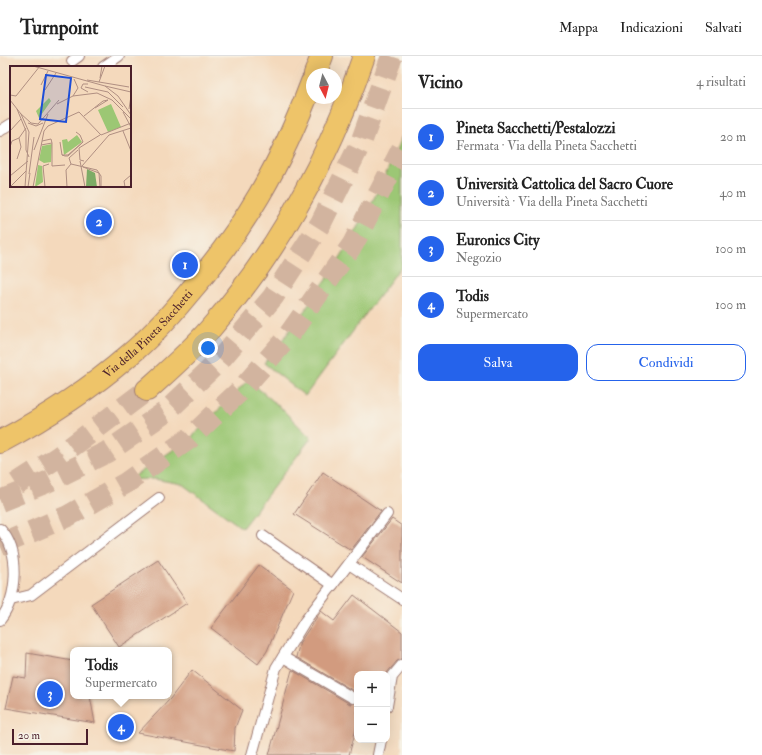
<!DOCTYPE html>
<html lang="it">
<head>
<meta charset="utf-8">
<style>
	:root { --surface:#fff; --page:#f2f2f2; --text:#222; --muted:#767676; --line:#e0e0e0; --accent:#2563eb }
	body { margin:0; font-family:"IM FELL Double Pica",serif; background:var(--page); color:var(--text) }
	.controls { position:absolute; right:12px; bottom:12px; display:grid; overflow:hidden; border-radius:8px; box-shadow:0 4px 16px #0002 }
	.controls button { width:36px; height:36px; display:grid; place-items:center; padding:0; border:0; border-bottom:1px solid var(--line); background:var(--surface); color:var(--text); font:20px sans-serif }
	.compass { position:absolute; left:306px; top:12px; width:36px; height:36px; border-radius:50%; background:var(--surface); box-shadow:0 4px 16px #0002; rotate:173deg }
	.scale { position:absolute; left:12px; bottom:10px; width:76px; box-sizing:border-box; padding-left:4px; border:2px solid #4a1f2b; border-top:0; font-size:11px; line-height:14px; white-space:nowrap; color:#4a1f2b; -webkit-text-stroke:3px #f7f3e8; paint-order:stroke }
	.you { position:absolute; left:208px; top:292px; width:14px; height:14px; margin:-10px; border:3px solid #fff; border-radius:50%; background:#1a73e8; box-shadow:0 0 0 6px #1a73e833 }
	.badge { display:grid; place-items:center; width:26px; height:26px; border-radius:50%; background:var(--accent); color:#fff; font-size:13px; font-weight:700 }
	.pin { position:absolute; translate:-50% -50%; border:2px solid #fff; box-shadow:0 1px 4px #0006 }
	.popup { position:absolute; left:70px; top:591px; width:102px; height:52px; box-sizing:border-box; display:grid; place-content:center; border-radius:8px; background:var(--surface); filter:drop-shadow(0 1px 3px #0005); font-size:13px; white-space:nowrap; color:var(--muted) }
	.popup b { font-size:15px; color:var(--text) }
	.popup::after { content:''; position:absolute; left:50%; top:100%; margin-left:-8px; border:8px solid transparent; border-top-color:var(--surface) }
	.list { margin:0; padding:0; list-style:none }
	h2 { display:flex; justify-content:space-between; align-items:center; height:52px; margin:0; padding:0 16px; font-size:17px }
	h2 small { font-size:13px; font-weight:400; color:var(--muted) }
	.list li { display:grid; grid-template-columns:26px 1fr auto; gap:12px; align-items:center; box-sizing:border-box; height:56px; padding:0 16px; border-top:1px solid var(--line) }
	.list b { display:block; font-size:15px; white-space:nowrap }
	.list p { margin:0; font-size:13px; white-space:nowrap; color:var(--muted) }
	.list em { font-size:13px; font-style:normal; color:var(--muted) }
	.actions { display:flex; gap:8px; padding:12px 16px }
	.actions a { flex:1; padding:9px 0; border:1px solid var(--accent); border-radius:12px; text-align:center; font-size:14px; color:var(--accent) }
	.actions .main { background:var(--accent); color:#fff }
	.map { position:relative; flex:none; width:402px; height:699px; overflow:hidden }
	header { display:flex; align-items:center; gap:24px; box-sizing:border-box; height:56px; padding:0 20px; background:var(--surface); border-bottom:1px solid var(--line) }
	header strong { font-size:19px }
	nav { display:flex; gap:22px; margin-inline-start:auto; font-size:14px }
	main { display:flex }
	aside { flex:1; background:var(--surface) }
	.map>svg:first-child { display:block }
</style>
</head>
<body>
<header>
<strong>Turnpoint</strong>
<nav><a>Mappa</a><a>Indicazioni</a><a>Salvati</a></nav>
</header>
<main>
<div class="map">
<svg width="402" height="699" viewBox="0 0 402 699">
	<rect width="100%" height="100%" fill="#f7f3e8"/>
	<filter id="ink" filterUnits="userSpaceOnUse"><feTurbulence type="fractalNoise" baseFrequency=".025" numOctaves="2"/><feDisplacementMap in="SourceGraphic" scale="8" xChannelSelector="R" yChannelSelector="G"/><feConvolveMatrix kernelMatrix="1 2 1 2 8 2 1 2 1" color-interpolation-filters="sRGB"/></filter>
	<filter id="wash" filterUnits="userSpaceOnUse"><feTurbulence type="fractalNoise" baseFrequency=".012" numOctaves="4" result="noise"/><feDisplacementMap in="SourceGraphic" scale="16" xChannelSelector="R" yChannelSelector="G"/><feGaussianBlur stdDeviation="0.9" result="paint"/><feColorMatrix in="noise" values="0 0 0 0 0 0 0 0 0 0 0 0 0 0 0 0 0 1.4 0 .05"/><feComposite in="paint" operator="in"/></filter>
	<g filter="url(#wash)">
		<rect width="100%" height="100%" fill="#f4d9bc"/>
		<g fill="#9cc774" stroke="#737350">
			<path d="M402,80V209L305,340L264,307C320,239 370,162 402,80Z"/>
			<path d="M248,324L279,350L311,382L242,472L182,428L154,423L129,424L192,381Z"/>
		</g>
		<g id="blocks">
			<g fill="#d29b7f">
				<path d="M323,416L381,455L351,494L294,458Z"/>
				<path d="M392,463L402,470V527L362,501Z"/>
				<path d="M158,504L187,547L119,591L91,548Z"/>
				<path d="M259,509L293,534L267,595L258,608L211,572Z"/>
				<path d="M354,539L402,576V603L397,605L386,618H357V637L296,601L300,586L321,555L334,565Z"/>
				<path d="M27,597L73,605V640H90L95,667L6,652L13,620L26,622Z"/>
				<path d="M192,614L242,654L235,672L234,695L138,677L170,643Z"/>
				<path d="M292,614L350,648L357,647V669L349,699H269Z"/>
			</g>
		</g>
	</g>
	<g filter="url(#ink)">
		<use href="#blocks" fill-opacity="0" stroke="#9f7c74" stroke-width="1"/>
		<g fill="none" stroke-linecap="round" stroke-linejoin="round">
			<g stroke="#d2b49f" stroke-width="22" stroke-dasharray="22 11" stroke-linecap="butt">
				<path d="M16,428L58,401L147,334"/>
				<path d="M0,445L47,426L107,396L167,355L218,306L273,241L321,167L362,84L392,0"/>
				<path d="M0,489L68,460L126,427L190,382L242,333L286,283L353,188L402,93"/>
			</g>
			<g stroke="#9f7c74" stroke-width="12">
				<g id="lane">
					<path d="M72,5L79,0"/>
					<path d="M103,11L119,0"/>
					<path d="M0,75L11,68"/>
					<path d="M0,473C21,495 18,542 0,564"/>
					<path d="M263,480L333,529"/>
					<path d="M349,508L402,543"/>
					<path d="M11,544L31,539L159,442"/>
					<path d="M283,601L353,642"/>
					<path d="M387,650L392,621L402,609"/>
					<path d="M252,699L276,612L305,565L387,458"/>
					<path d="M378,699L381,684"/>
				</g>
			</g>
			<g stroke="#9f7c74" stroke-width="24">
				<g id="primary">
					<path d="M315,18L322,0"/>
					<path id="s1" d="M0,386C45,362 89,334 128,300C150,282 169,261 187,239C245,172 281,109 312,26"/>
				</g>
			</g>
			<g stroke="#9f7c74" stroke-width="24">
				<path id="highway" d="M147,334C169,314 191,295 210,273C280,193 330,100 364,0"/>
			</g>
			<use href="#lane" stroke="#fff" stroke-width="10"/>
			<use href="#primary" stroke="#eec469" stroke-width="22"/>
			<use href="#highway" stroke="#eec469" stroke-width="22"/>
		</g>
	</g>
	<g text-anchor="middle" stroke-width="3" stroke-linejoin="round" paint-order="stroke">
		<g font-size="12" fill="#4a1f2b" stroke="#f7f3e8">
			<text dy="4" stroke="none"><textPath href="#s1" startOffset="184">Via della Pineta Sacchetti</textPath></text>
		</g>
	</g>
	<g transform="translate(10 10)">
		<rect width="121" height="121" fill="#f4d9bc"/>
		<path d="M39,32L41,35L29,52L26,45ZM101,38L111,61L98,66L88,44ZM67,69L72,76L54,89L52,74L57,73L58,76ZM42,78L41,96L34,97L29,94L32,80ZM28,99L32,100L33,116L25,121Z" fill="#9cc774"/>
		<path d="M77,103L85,107L87,121H76Z" fill="#7dac66"/>
		<path fill="none" stroke="#b08f82" stroke-width="1" d="M23,0L95,20L108,30L121,49M90,12L92,0M77,14L119,21M89,16L95,0M78,18H73L71,22L78,26M31,19L38,5M95,20L121,26M75,21L98,26L113,41M35,24L46,7M0,29L6,30L30,0M63,30L68,22L64,13M0,34L11,48M47,38L63,30L87,27L102,34L121,53M7,43L16,65V84L19,91M119,43L121,30M113,46L121,61M10,47L21,57L28,58L49,34M11,48L19,66L15,121M74,50L93,35L98,34L85,42M18,57L26,60L33,57M0,65L11,53M113,65L121,85M66,66L70,69L73,76M50,76L52,89M73,76L58,90H55L52,89H58ZM42,77V100L55,99M31,79L42,77L41,73L32,75M0,81L2,75L9,72M24,84L38,48M7,93L11,81L9,72L16,62M70,95L75,121M74,95L70,94L69,82L90,69M61,98L59,92L68,84M72,100L99,69L121,62M73,101L89,107L90,121M19,108L24,71M0,110L18,95M0,121L16,105M18,121L20,107M23,121L34,65L38,60L69,46L91,69L121,57M35,121L33,100L39,98M57,121L56,104L61,98L87,104L91,110V121M115,121L114,115L121,109"/>
		<path fill="#1d4ed8" fill-opacity="0.15" stroke="#1d4ed8" stroke-width="2" d="M36,9L61,12L56,56L30,53Z"/>
		<rect width="121" height="121" fill="none" stroke="#4a1f2b" stroke-width="2"/>
	</g>
</svg>
<div class="controls">
<button>+</button>
<button>−</button>
</div>
<svg class="compass" viewBox="-18 -18 36 36"><path d="M0-13l5 13h-10z" fill="#e53935"/><path d="M0 13l5-13h-10z" fill="#767676"/></svg>
<div class="scale">20 m</div>
<div class="you"></div>
<div class="pin badge" style="left:185px;top:209px">1</div>
<div class="pin badge" style="left:99px;top:166px">2</div>
<div class="pin badge" style="left:50px;top:638px">3</div>
<div class="pin badge" style="left:121px;top:671px">4</div>
<div class="popup"><b>Todis</b>Supermercato</div>
</div>
<aside>
<h2>Vicino<small>4 risultati</small></h2>
<ul class="list">
<li><span class="badge">1</span><div><b>Pineta Sacchetti/Pestalozzi</b><p>Fermata · Via della Pineta Sacchetti</p></div><em>20 m</em></li>
<li><span class="badge">2</span><div><b>Università Cattolica del Sacro Cuore</b><p>Università · Via della Pineta Sacchetti</p></div><em>40 m</em></li>
<li><span class="badge">3</span><div><b>Euronics City</b><p>Negozio</p></div><em>100 m</em></li>
<li><span class="badge">4</span><div><b>Todis</b><p>Supermercato</p></div><em>100 m</em></li>
</ul>
<div class="actions"><a class="main">Salva</a><a>Condividi</a></div>
</aside>
</main>
</body>
</html>
